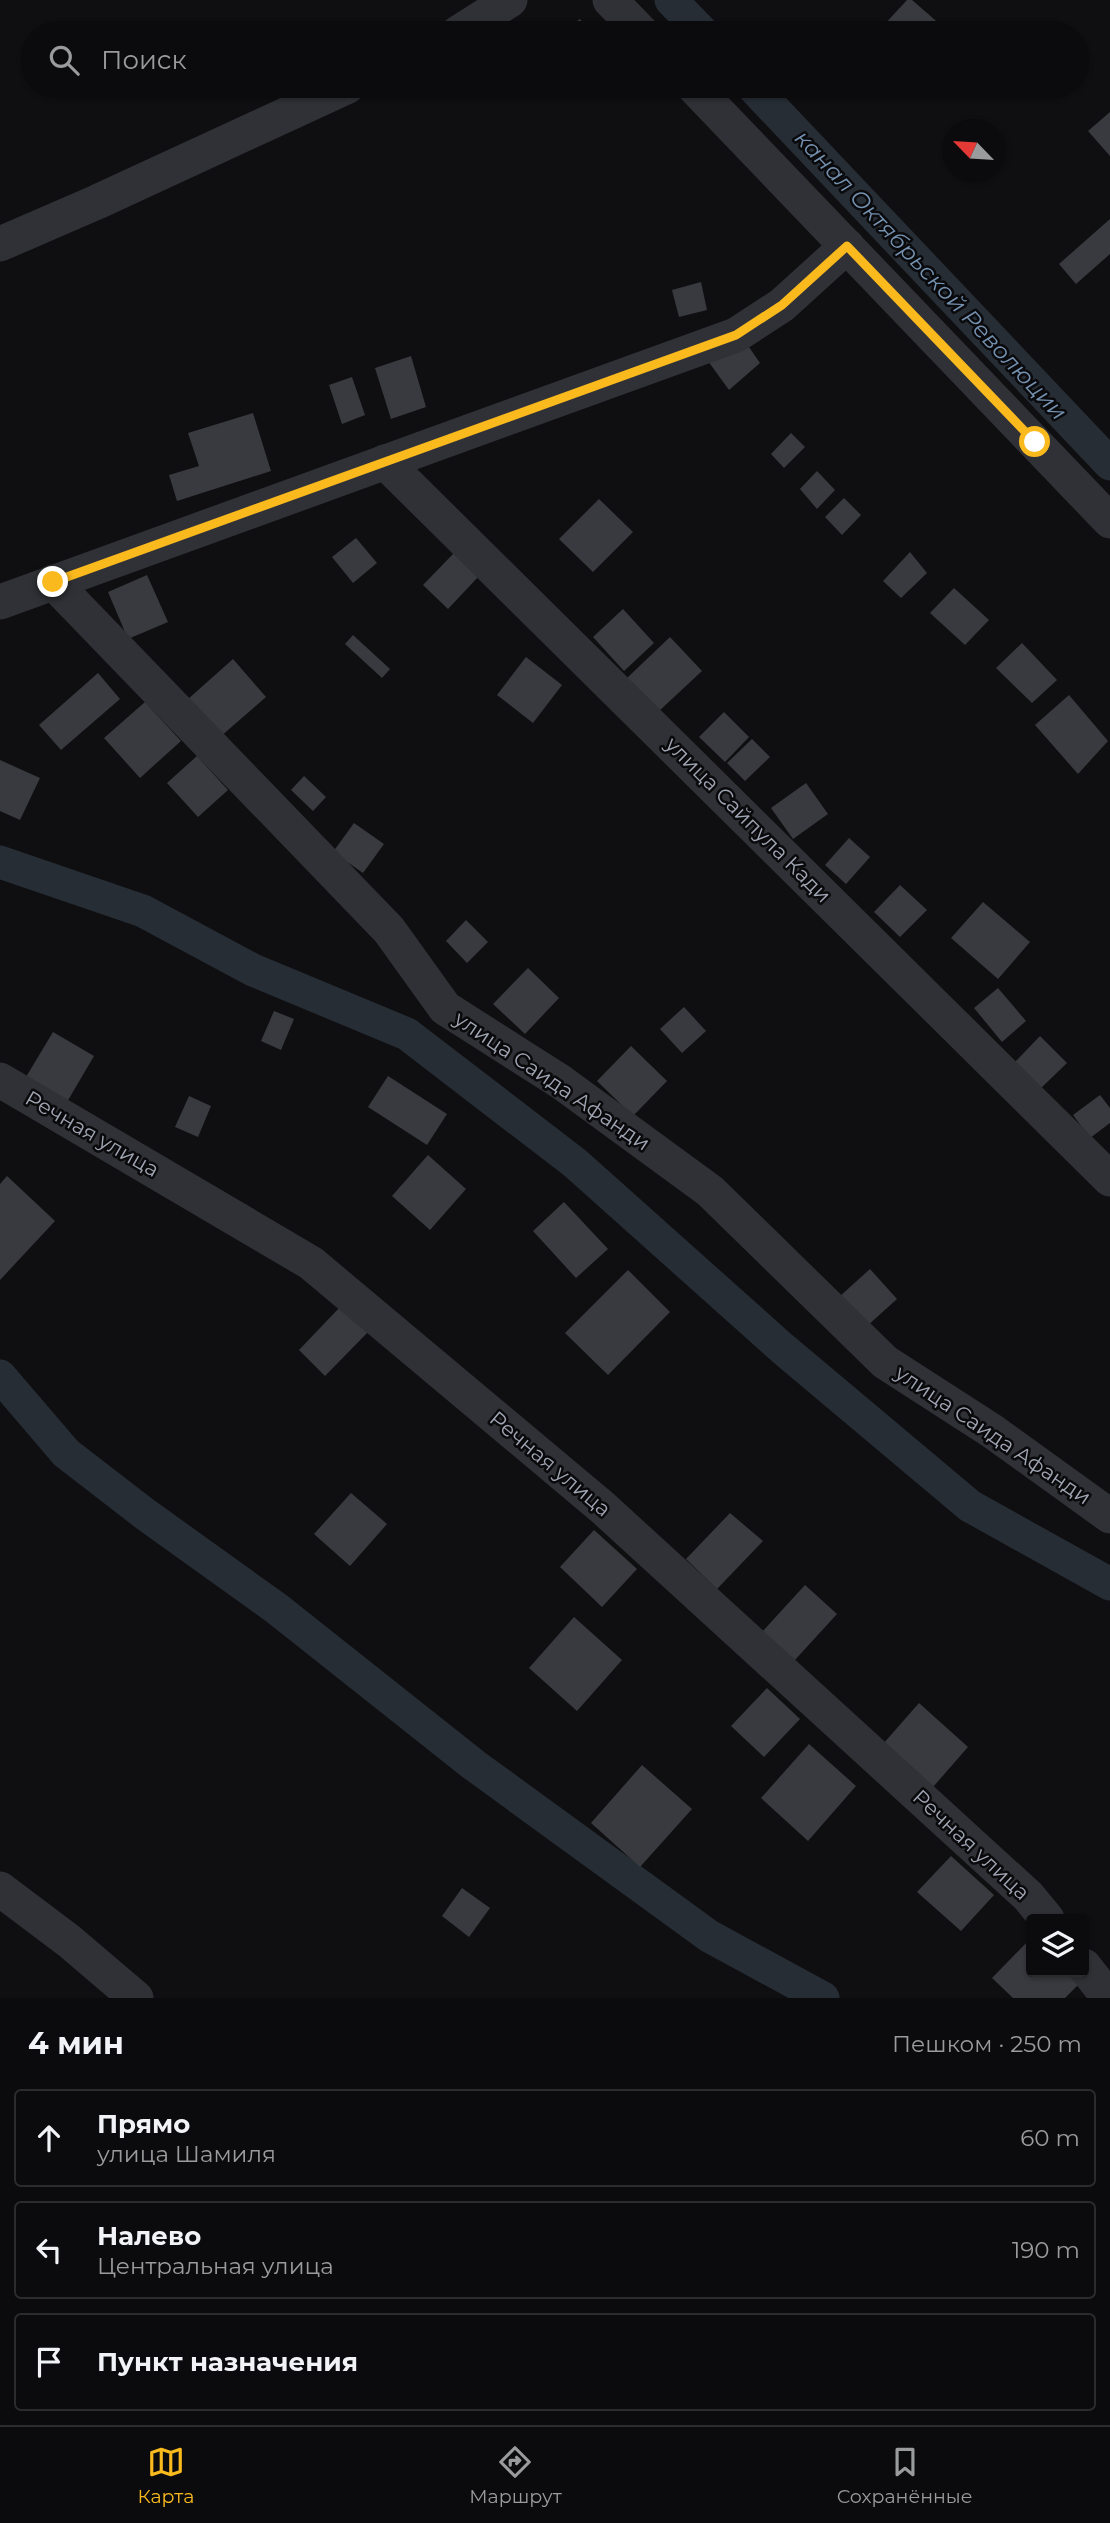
<!DOCTYPE html>
<html lang="ru">
<head>
<meta charset="utf-8">
<style>
	:root { --surface:#0b0b0d; --page:#19191b; --text:#f1f3f6; --muted:#9a9b9d; --line:#2b2b2e; --accent:#faba1e }
	body { margin:0; font-family:Montserrat,sans-serif; background:var(--page); color:var(--text) }
	.controls { position:absolute; right:21px; bottom:21px; display:grid; overflow:hidden; border-radius:7px; box-shadow:0 2px 5px #0004 }
	.controls button { width:63px; height:63px; display:grid; place-items:center; padding:0; border:0; border-bottom:2px solid var(--line); background:var(--surface); color:var(--text); font:35px sans-serif }
	.compass { position:absolute; left:942px; top:119px; width:63px; height:63px; border-radius:50%; background:var(--surface); box-shadow:0 2px 5px #0004; rotate:295deg }
	.stop { position:absolute; width:21px; height:21px; margin:-16px; border:5px solid #faba1e; border-radius:50%; background:#fff }
	.stop.end { background:#faba1e; border-color:#fff; box-shadow:0 2px 7px #0008 }
	.list { margin:0; padding:0; list-style:none }
	h2 { display:flex; justify-content:space-between; align-items:center; height:91px; margin:0; padding:0 28px; font-size:30px }
	h2 small { font-size:23px; font-weight:400; color:var(--muted) }
	.list li { display:grid; grid-template-columns:46px 1fr auto; gap:21px; align-items:center; box-sizing:border-box; height:98px; margin:0 14px 14px; padding:0 14px; border:2px solid var(--line); border-radius:7px }
	.list b { display:block; font-size:26px; white-space:nowrap }
	.list p { margin:0; font-size:23px; white-space:nowrap; color:var(--muted) }
	.list em { font-size:23px; font-style:normal; color:var(--muted) }
	.icon { flex:none; width:38px; height:38px; fill:none; stroke:currentColor; stroke-width:2; stroke-linecap:round; stroke-linejoin:round }
	.map { position:relative; flex:none; width:1110px; height:1998px; overflow:hidden }
	.search { position:absolute; background:var(--surface); box-shadow:0 2px 5px #0004; left:21px; right:21px; top:21px; height:77px; display:flex; align-items:center; gap:18px; box-sizing:border-box; padding:0 24px; border-radius:38px; color:var(--muted); font-size:26px }
	.sheet { height:427px; background:var(--surface) }
	nav { display:flex; justify-content:space-around; align-items:center; box-sizing:border-box; height:98px; border-top:2px solid var(--line); background:var(--surface); font-size:19px; color:var(--muted) }
	nav a { display:grid; justify-items:center; gap:4px }
	nav .on { color:var(--accent) }
	.map>svg:first-child { display:block }
</style>
</head>
<body>
<div class="map">
<svg width="1110" height="1998" viewBox="0 0 1110 1998">
	<rect width="100%" height="100%" fill="#0f0f11"/>
	<g fill="none" stroke-linecap="round" stroke-linejoin="round">
		<g stroke="#262d35" stroke-width="33">
			<path d="M671,0L703,33"/>
			<path d="M752,86L1110,464"/>
			<path d="M0,862L143,911L253,970L407,1034L575,1163L782,1348L970,1506L1110,1584"/>
			<path d="M0,1376L66,1453L145,1514L276,1608L474,1765L709,1936L823,1998"/>
		</g>
	</g>
	<g fill="#393a3f">
		<path d="M907,0H912L950,33H891L883,26Z"/>
		<path d="M580,19L590,33H559Z"/>
		<path d="M1110,112V156L1088,131Z"/>
		<path d="M1110,219V254L1076,284L1059,264Z"/>
		<path d="M701,282L707,310L679,317L672,290Z"/>
		<path d="M744,340L760,363L729,390L708,361Z"/>
		<path d="M411,356L426,407L391,419L375,368Z"/>
		<path d="M352,377L365,415L342,424L329,385Z"/>
		<path d="M253,413L271,471L177,501L169,475L199,466L188,433Z"/>
		<path d="M791,433L805,447L784,468L771,454Z"/>
		<path d="M817,471L835,490L817,509L800,489Z"/>
		<path d="M844,498L861,515L842,535L825,517Z"/>
		<path d="M599,499L633,532L593,572L559,539Z"/>
		<path d="M356,538L377,563L353,583L332,557Z"/>
		<path d="M455,552L479,576L448,609L423,585Z"/>
		<path d="M910,552L927,573L901,598L883,581Z"/>
		<path d="M147,575L168,622L128,639L108,592Z"/>
		<path d="M954,588L989,620L965,645L930,613Z"/>
		<path d="M623,609L654,643L624,671L593,637Z"/>
		<path d="M353,635L390,669L382,678L345,644Z"/>
		<path d="M670,637L702,671L658,712L627,678Z"/>
		<path d="M1022,643L1057,680L1032,703L996,668Z"/>
		<path d="M526,657L562,685L533,723L497,695Z"/>
		<path d="M233,659L266,697L220,737L187,700Z"/>
		<path d="M98,673L120,699L61,750L39,725Z"/>
		<path d="M1069,695L1108,741L1078,774L1035,725Z"/>
		<path d="M145,702L181,741L140,778L104,738Z"/>
		<path d="M724,712L749,737L725,762L699,737Z"/>
		<path d="M752,739L770,757L745,781L727,763Z"/>
		<path d="M197,756L228,790L198,817L167,783Z"/>
		<path d="M0,760L40,778L20,820L0,811Z"/>
		<path d="M304,776L326,797L313,811L291,790Z"/>
		<path d="M806,783L828,814L793,839L771,808Z"/>
		<path d="M354,823L384,844L363,873L333,852Z"/>
		<path d="M849,838L870,857L846,884L825,865Z"/>
		<path d="M900,885L927,910L900,937L874,912Z"/>
		<path d="M983,902L1030,942L998,979L951,938Z"/>
		<path d="M466,920L488,942L467,963L446,941Z"/>
		<path d="M528,968L559,998L525,1034L493,1004Z"/>
		<path d="M998,988L1026,1021L1002,1042L974,1008Z"/>
		<path d="M684,1007L706,1031L682,1053L660,1029Z"/>
		<path d="M274,1011L294,1019L281,1050L261,1041Z"/>
		<path d="M53,1032L94,1056L67,1102L26,1077Z"/>
		<path d="M1040,1036L1067,1063L1039,1090L1013,1064Z"/>
		<path d="M631,1046L667,1081L633,1116L597,1081Z"/>
		<path d="M388,1076L447,1114L427,1145L368,1107Z"/>
		<path d="M1100,1095L1110,1108V1123L1090,1138L1073,1115Z"/>
		<path d="M189,1096L211,1106L198,1137L175,1127Z"/>
		<path d="M428,1155L466,1189L430,1230L392,1196Z"/>
		<path d="M7,1176L55,1221L0,1280V1184Z"/>
		<path d="M564,1202L608,1249L576,1278L533,1231Z"/>
		<path d="M870,1269L897,1299L866,1327L839,1297Z"/>
		<path d="M628,1270L670,1312L608,1375L565,1333Z"/>
		<path d="M342,1305L369,1331L325,1376L299,1350Z"/>
		<path d="M351,1493L387,1524L350,1566L314,1534Z"/>
		<path d="M730,1513L763,1541L717,1589L686,1559Z"/>
		<path d="M594,1530L637,1569L602,1607L560,1567Z"/>
		<path d="M805,1585L837,1614L794,1661L762,1632Z"/>
		<path d="M574,1617L622,1660L577,1711L529,1668Z"/>
		<path d="M767,1688L800,1719L764,1757L731,1726Z"/>
		<path d="M919,1703L968,1747L933,1787L883,1744Z"/>
		<path d="M809,1744L856,1786L808,1841L761,1798Z"/>
		<path d="M642,1765L692,1809L640,1867L591,1823Z"/>
		<path d="M951,1856L994,1895L961,1931L917,1892Z"/>
		<path d="M462,1888L490,1908L469,1937L442,1916Z"/>
		<path d="M1031,1938V1972H1071L1081,1982L1065,1998H1013L992,1978Z"/>
	</g>
	<g fill="none" stroke-linecap="round" stroke-linejoin="round">
		<g stroke="#303136" stroke-width="35">
			<path d="M610,0L642,33"/>
			<path d="M458,33L510,0"/>
			<path d="M693,86L1110,521"/>
			<path d="M0,244L97,202L348,86"/>
			<path d="M385,462L1110,1179"/>
			<path d="M53,582L389,930L445,1008L561,1082L710,1191L885,1362L992,1431L1110,1516"/>
			<path d="M0,602L736,335L782,305L847,246"/>
			<path d="M0,1080L311,1263L602,1507L1028,1896L1047,1919"/>
			<path d="M0,1889L69,1941L136,1998"/>
			<path d="M1084,1966L1109,1998"/>
		</g>
	</g>
	<g fill="none" stroke-linecap="round" stroke-linejoin="round">
		<path stroke="#faba1e" stroke-width="9" d="M53,582L736,335L782,305L847,246L1035,442"/>
	</g>
	<g text-anchor="middle" stroke-width="5" stroke-linejoin="round" paint-order="stroke">
		<g font-size="21" fill="#a0a5b3" stroke="#0a0a0c">
			<text transform="translate(748 820) rotate(45)" y="7">улица Сайпула Кади</text>
			<text transform="translate(552 1081) rotate(34)" y="7">улица Саида Афанди</text>
			<text transform="translate(92 1134) rotate(30)" y="7">Речная улица</text>
			<text transform="translate(993 1435) rotate(34)" y="7">улица Саида Афанди</text>
			<text transform="translate(550 1464) rotate(40)" y="7">Речная улица</text>
			<text transform="translate(971 1845) rotate(43)" y="7">Речная улица</text>
		</g>
		<g font-size="23" font-style="italic" fill="#7491b0" stroke="#0a0a0c">
			<text transform="translate(931 275) rotate(47)" y="8">канал Октябрьской Революции</text>
		</g>
	</g>
</svg>
<div class="controls">
<button><svg class="icon" aria-label="layers" viewBox="0 0 24 24"><path d="M12 4l9 5-9 5-9-5zM3 14l9 5 9-5"/></svg></button>
</div>
<svg class="compass" viewBox="-18 -18 36 36"><path d="M0-13l5 13h-10z" fill="#e53935"/><path d="M0 13l5-13h-10z" fill="#9a9b9d"/></svg>
<div class="stop" style="left:1035px;top:442px"></div>
<div class="stop end" style="left:53px;top:582px"></div>
<div class="search"><svg class="icon" aria-label="search" viewBox="0 0 24 24"><circle cx="10" cy="10" r="6"/><path d="M15 15l6 6"/></svg>Поиск</div>
</div>
<section class="sheet">
<h2>4 мин<small>Пешком · 250 m</small></h2>
<ul class="list">
<li><svg class="icon" aria-label="ahead" viewBox="0 0 24 24"><path d="M12 20V5M6 11l6-6 6 6"/></svg><div><b>Прямо</b><p>улица Шамиля</p></div><em>60 m</em></li>
<li><svg class="icon" aria-label="left" viewBox="0 0 24 24"><path d="M17 20v-9H6M10 6l-5 5 5 5"/></svg><div><b>Налево</b><p>Центральная улица</p></div><em>190 m</em></li>
<li><svg class="icon" aria-label="arrive" viewBox="0 0 24 24"><path d="M6 21V4h12l-3 4 3 4H6"/></svg><div><b>Пункт назначения</b></div></li>
</ul>
</section>
<nav>
<a class="on"><svg class="icon" aria-label="map" viewBox="0 0 24 24"><path d="M3 6l6-2 6 2 6-2v14l-6 2-6-2-6 2zM9 4v14M15 6v14"/></svg>Карта</a>
<a><svg class="icon" aria-label="directions" viewBox="0 0 24 24"><path d="M12 3l9 9-9 9-9-9zM9 14v-3h6M13 9l2 2-2 2"/></svg>Маршрут</a>
<a><svg class="icon" aria-label="saved" viewBox="0 0 24 24"><path d="M7 4h10v16l-5-4-5 4z"/></svg>Сохранённые</a>
</nav>
</body>
</html>
